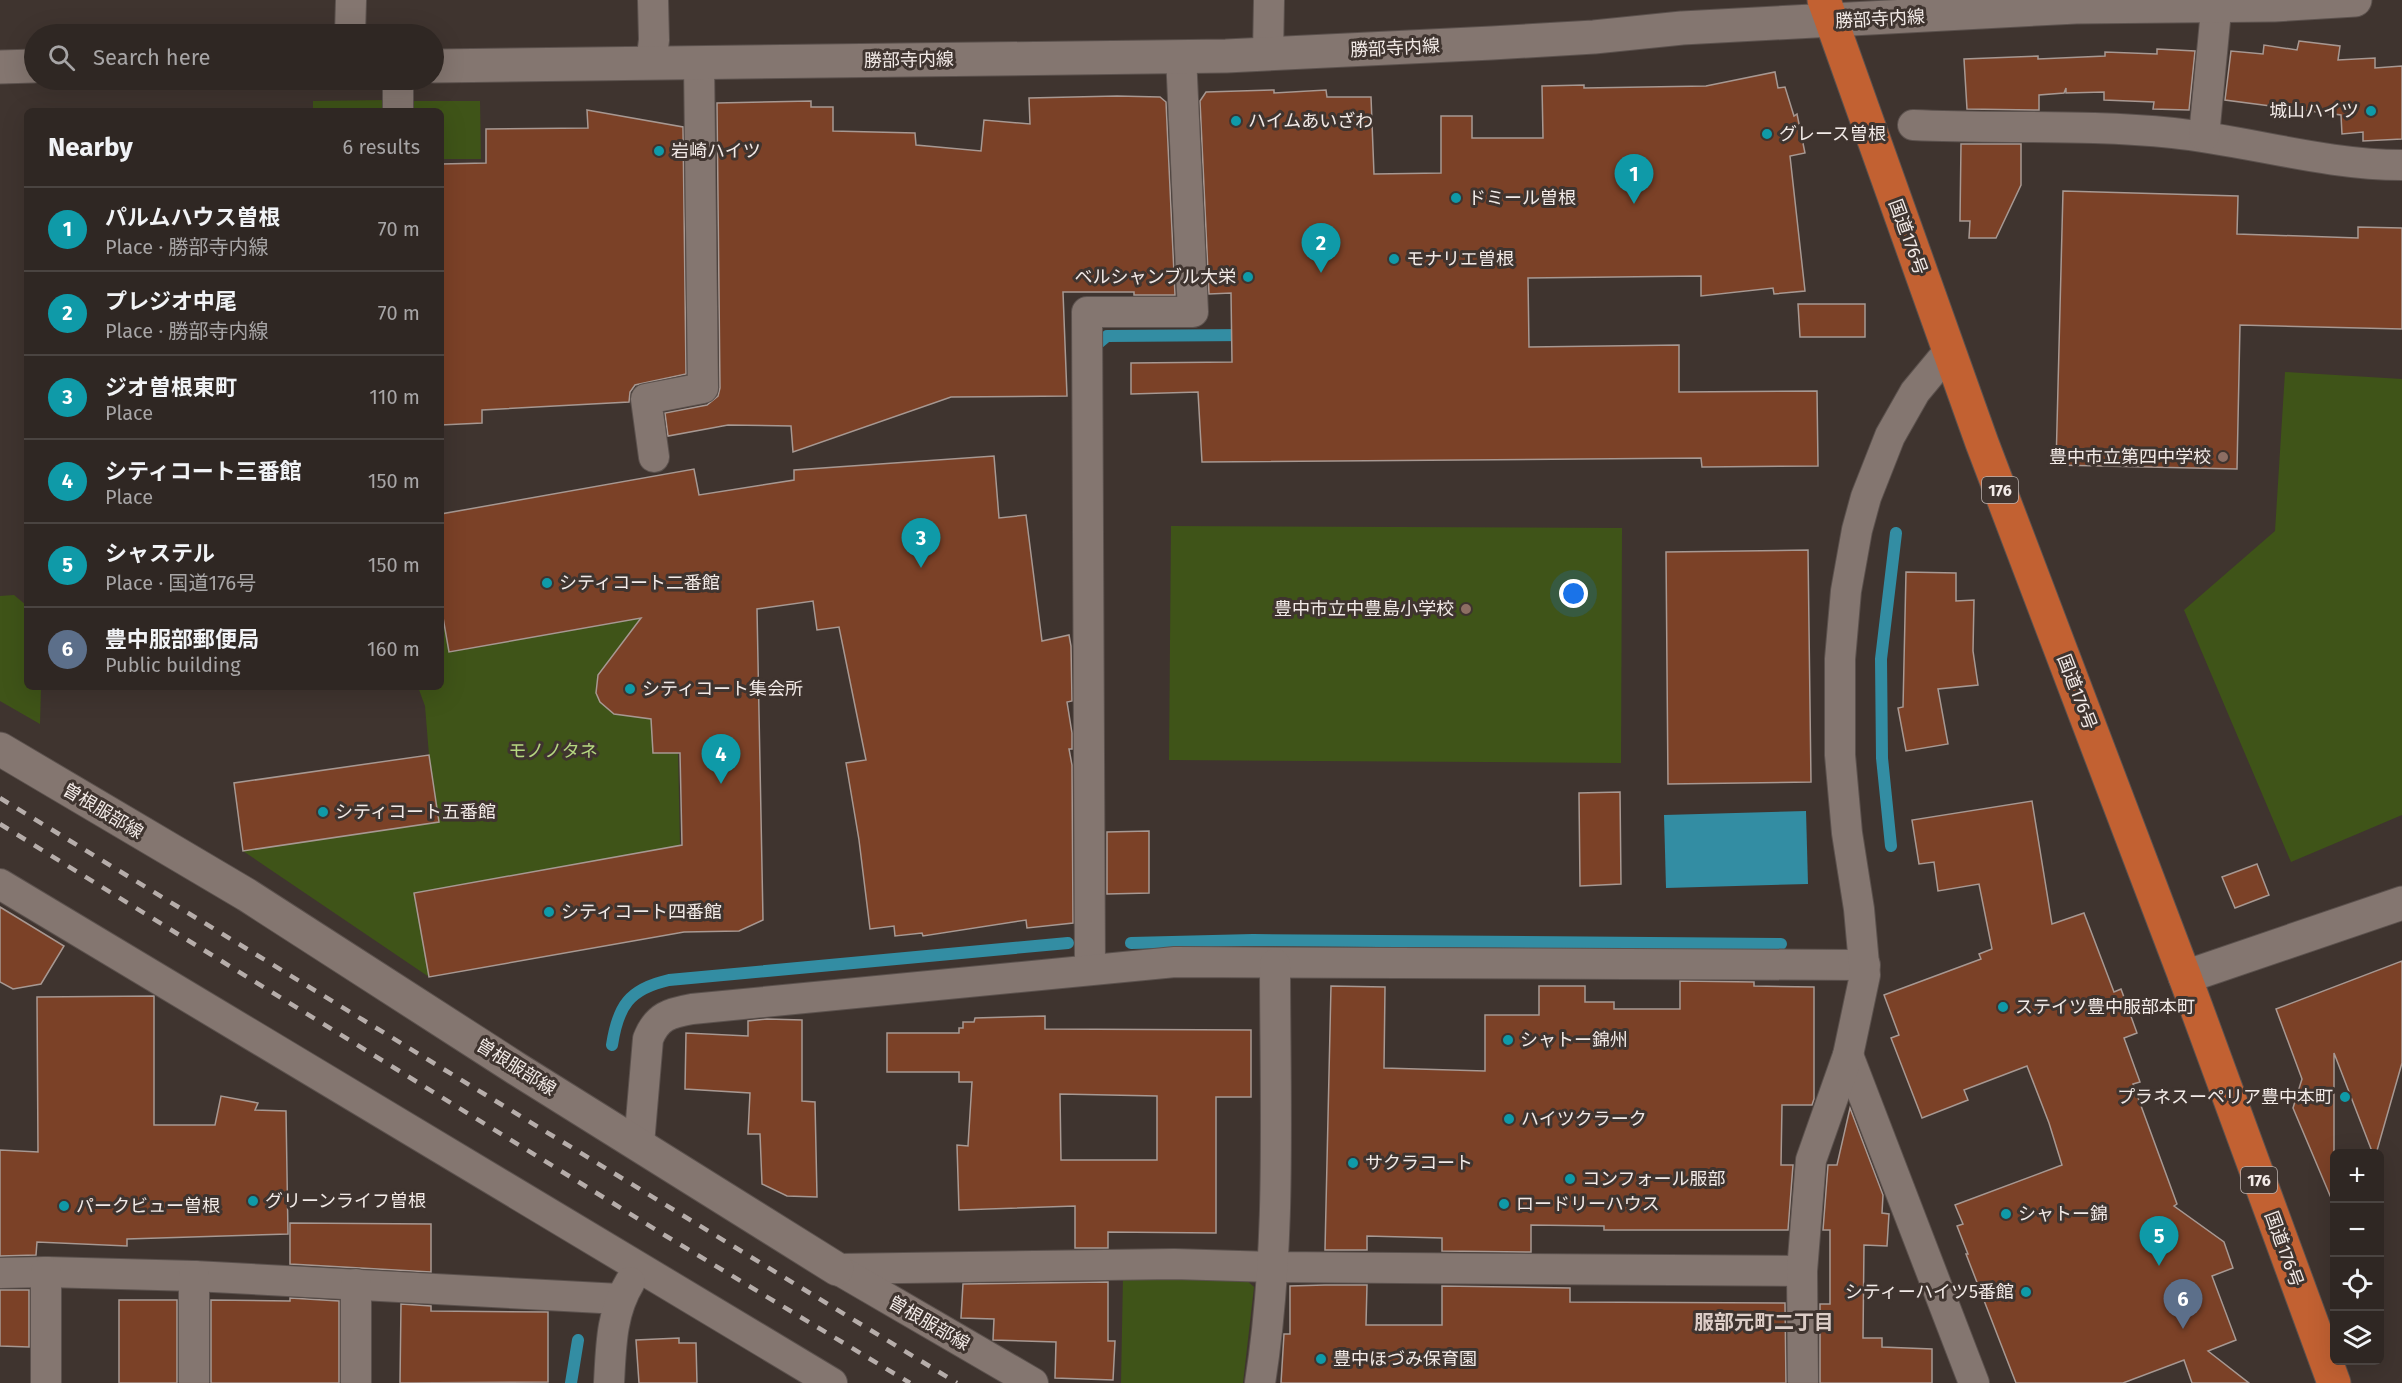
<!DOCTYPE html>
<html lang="en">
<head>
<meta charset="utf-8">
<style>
	:root { --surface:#2f2723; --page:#372f2b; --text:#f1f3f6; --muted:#a7a5a6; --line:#4a4441; --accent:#bca0f2 }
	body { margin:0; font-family:"Fira Sans","Noto Sans JP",sans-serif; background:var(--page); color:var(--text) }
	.controls { position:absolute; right:18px; bottom:18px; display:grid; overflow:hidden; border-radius:9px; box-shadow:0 6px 24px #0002 }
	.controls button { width:54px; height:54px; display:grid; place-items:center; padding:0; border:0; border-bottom:2px solid var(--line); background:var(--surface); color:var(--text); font:30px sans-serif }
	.you { position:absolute; left:1574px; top:594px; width:21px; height:21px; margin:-15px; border:4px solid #fff; border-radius:50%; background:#1a73e8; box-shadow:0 0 0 9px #1a73e833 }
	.badge { display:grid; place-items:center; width:39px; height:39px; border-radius:50%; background:var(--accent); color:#fff; font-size:20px; font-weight:700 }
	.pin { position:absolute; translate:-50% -50px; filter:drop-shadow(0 2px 3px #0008) }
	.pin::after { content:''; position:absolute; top:32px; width:21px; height:18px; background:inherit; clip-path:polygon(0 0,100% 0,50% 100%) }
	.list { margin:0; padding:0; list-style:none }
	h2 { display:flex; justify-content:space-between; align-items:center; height:78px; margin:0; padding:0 24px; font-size:26px }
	h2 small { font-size:20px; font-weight:400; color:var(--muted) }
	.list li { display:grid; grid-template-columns:39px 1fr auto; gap:18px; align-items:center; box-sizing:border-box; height:84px; padding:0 24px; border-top:2px solid var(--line) }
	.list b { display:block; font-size:22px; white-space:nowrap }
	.list p { margin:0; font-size:20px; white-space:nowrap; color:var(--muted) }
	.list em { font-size:20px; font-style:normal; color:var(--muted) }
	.icon { flex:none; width:33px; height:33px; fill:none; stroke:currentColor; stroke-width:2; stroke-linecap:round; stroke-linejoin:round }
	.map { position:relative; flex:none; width:2402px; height:1383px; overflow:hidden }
	.search { position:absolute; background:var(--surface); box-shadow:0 6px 24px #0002; left:24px; top:24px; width:420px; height:66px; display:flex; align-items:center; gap:15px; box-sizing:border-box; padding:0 21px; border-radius:33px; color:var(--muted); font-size:22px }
	.panel { position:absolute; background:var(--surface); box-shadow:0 6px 24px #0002; left:24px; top:108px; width:420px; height:582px; border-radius:9px }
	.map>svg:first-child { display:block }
</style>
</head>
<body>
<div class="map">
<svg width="2402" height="1383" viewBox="0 0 2402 1383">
	<rect width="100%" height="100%" fill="#3f342f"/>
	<g fill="#3f5418">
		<path d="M388,100V111H313V101Z"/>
		<path d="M412,101H480L481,159H441V111H412Z"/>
		<path d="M2285,372L2402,379V815L2291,862L2184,610L2275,531Z"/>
		<path d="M1171,526L1622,528L1621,763L1169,760Z"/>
		<path d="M14,595L27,606V687H41L40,724L0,701V596Z"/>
		<path d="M657,615L678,753L680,846L415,893L429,977L243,851L439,822L429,755L425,706L418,687H441V623H444L449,652Z"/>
		<path d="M1123,1276L1245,1279L1254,1287L1243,1383H1121Z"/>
	</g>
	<path fill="#338da3" d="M1806,811L1808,884L1666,888L1664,815Z"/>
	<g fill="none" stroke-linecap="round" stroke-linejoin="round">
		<g stroke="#338da3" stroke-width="12">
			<path d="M1094,353V347L1107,336L1247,335"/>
			<path d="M1891,846L1882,758L1881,659L1896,533"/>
			<path d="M1131,943L1253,940L1781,944"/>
			<path d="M612,1045C618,1006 629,989 669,980L1068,943"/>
			<path d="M571,1383L578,1340"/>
		</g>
	</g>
	<g fill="#7b4127" stroke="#a79892" stroke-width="1.5" fill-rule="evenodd">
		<path d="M2299,41L2340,46L2338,60L2375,58V68L2402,66V139L2363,141V132L2342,134L2341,115L2225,100L2231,51L2263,54L2264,45L2297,50Z"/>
		<path d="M2157,49L2195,51L2189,110L2153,109L2154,102L2104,100V92L2066,93V88L2064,93L2039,95V110L1967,109L1964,59L2038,56V59L2105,56V52L2157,54Z"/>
		<path d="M1775,72L1778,88L1785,87L1794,116L1797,114L1805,153L1790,156L1805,291L1774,294L1773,288L1701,296V276L1528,278L1529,347L1679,345V392L1817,391L1818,466L1702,467L1701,458L1202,462L1198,392L1131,394V363L1232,362L1231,293L1209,294L1200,101L1206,92L1274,90V93L1326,90L1327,97H1371L1374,174L1441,173V116H1472V138H1543L1542,86L1584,85V88L1706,86Z"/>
		<path d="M1117,96L1160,97L1166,102L1175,295H1134V292H1063L1067,396L951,397L793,452L791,426L728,425L668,436L665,413L707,405L718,396L720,388L717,103L811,101V107H833V131L915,133L916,145L981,151L984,120L1030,124L1029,98Z"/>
		<path d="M587,110L683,127L686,374L635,385L630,392L629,402L482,410V423L441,425V164L486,163V129L588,128Z"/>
		<path d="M1961,144H2021V185L1996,238H1969L1970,221H1960Z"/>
		<path d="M2063,191L2238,196L2237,234L2358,238V227L2402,228V329L2240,325L2237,469L2056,465Z"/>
		<path d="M1798,304H1865V337H1800Z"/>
		<path d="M994,456L999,518L1026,515L1042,641L1069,635L1071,646L1072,701L1067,702L1072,733V749H1069L1072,765L1073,923L1027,928L1026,920L923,936L922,933L895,936L894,926L870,929L859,840L846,763L866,760L839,627L817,630L813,601L757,609L763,920L739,931L684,932L429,977L414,893L682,845L680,753H653L651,719L614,714L600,702L596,693L598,675L641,618L449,652L441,606V514L694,469L699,495L794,480V470Z"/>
		<path d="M1808,550L1811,782L1668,784L1666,552Z"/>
		<path d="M1906,572L1956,573V601L1974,600L1973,651L1978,685L1938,689L1948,744L1906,751L1898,708L1903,707Z"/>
		<path d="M429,755L439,822L243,851L234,783Z"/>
		<path d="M1620,792L1621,884L1580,886L1579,793Z"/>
		<path d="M2032,801L2052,924L2084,913L2114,992L2121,989L2137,1033L2124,1038L2140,1082L2133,1084L2177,1204L2174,1206L2224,1242L2233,1268L2212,1276L2236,1340L2208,1351L2249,1383H2192L2184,1360L2123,1383H2016L1966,1254H1968L1957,1226L1963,1224L1955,1205L2062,1165L2049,1123L2027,1066L1964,1090L1968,1100L1922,1118L1891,1038L1899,1035L1884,995L1981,959L1979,954L1992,949L1979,884L1938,891L1934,862L1919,864L1912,820Z"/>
		<path d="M1149,831V893L1107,894V832Z"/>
		<path d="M2257,864L2269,895L2235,908L2222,877Z"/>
		<path d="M0,907L64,946L41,984L13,989L0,982Z"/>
		<path d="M2402,961V1063L2376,1154H2373L2334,1053V1205L2293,1108L2302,1079L2276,1009Z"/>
		<path d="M1680,981L1754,982V986L1814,987V1099L1812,1105H1782L1781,1165H1793L1788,1230H1604V1226L1531,1225V1252L1442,1251V1238L1367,1236V1250H1325L1331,986L1385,987L1384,1068L1485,1071V1015H1539V986H1585V1002H1614V1009H1680Z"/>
		<path d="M154,996V1125H215L221,1096L258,1103L255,1110L286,1111L288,1234L127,1239V1246L37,1242L36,1255L0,1256V1150L38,1152L37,997Z"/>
		<path d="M1045,1016V1029L1251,1030V1097H1216V1233L1108,1232V1248H1075V1206L959,1210L957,1145L968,1146L972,1082H959V1072H887V1033H959V1028H963V1022H974L975,1018ZM1060,1094L1157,1096V1160H1061Z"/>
		<path d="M767,1019L802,1020V1101L815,1102L817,1197L787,1196L762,1184L760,1134H748L750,1093L685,1089L686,1033L748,1036V1021Z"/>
		<path d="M1850,1108L1883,1195L1882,1213L1889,1214L1887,1246L1864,1245L1863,1338H1882V1347L1932,1349V1383H1820V1304H1830V1230H1823L1828,1165H1837Z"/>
		<path d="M290,1223L431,1224V1272L290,1264Z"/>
		<path d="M1108,1282V1341H1115L1113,1380L1055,1378L1056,1342L993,1340L994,1319L961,1318L963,1284Z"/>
		<path d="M1325,1285H1367L1366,1325H1442V1286L1570,1288V1302L1785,1303L1786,1383H1281L1284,1334H1290V1286Z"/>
		<path d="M0,1290H29V1347L0,1346Z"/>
		<path d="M290,1298L339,1301V1383H211V1300L290,1301Z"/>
		<rect x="119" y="1300" width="58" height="83"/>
		<path d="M401,1304L431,1306V1311L548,1312V1382L400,1383Z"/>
		<path d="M679,1338V1343H696L697,1383H639L636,1340Z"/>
	</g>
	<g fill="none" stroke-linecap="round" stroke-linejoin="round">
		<g stroke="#5b514d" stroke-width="32">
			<g id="street">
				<path d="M350,34L351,0"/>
				<path d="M1268,54L1269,0"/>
				<path d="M651,64L654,40L653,0"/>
				<path d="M398,111V80"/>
				<path d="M1913,125C1999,129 2087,124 2173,133C2250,141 2324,165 2402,165"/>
				<path d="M2204,136L2217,0"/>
				<path d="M654,457L646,399L703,388L699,63"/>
				<path d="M0,884L832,1383"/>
				<path d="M1090,970L1087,312H1193L1181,56"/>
				<path d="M1848,1055L1974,1383"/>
				<path d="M639,1144L648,1039C657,1016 670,1013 692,1009L1175,962L1865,965"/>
				<path d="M837,1269L1174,1264L1274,1267L1802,1271"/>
				<path d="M837,1269L1033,1383"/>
				<path d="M0,1273L46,1272L194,1276L620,1299"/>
				<path d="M356,1284V1383"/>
				<path d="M46,1383V1272"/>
				<path d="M194,1383V1276"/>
				<path d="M609,1383C611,1347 611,1313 630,1282"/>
				<path d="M1260,1383C1282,1245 1275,1103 1275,964"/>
				<path d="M1803,1383L1802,1271L1811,1160L1848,1055L1865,975L1859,909L1847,833L1840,755V659L1846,591L1857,530L1866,497L1890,436L1915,392L1949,351"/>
			</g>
		</g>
		<g stroke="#5b514d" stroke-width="35">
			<g id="secondary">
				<path d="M434,66L1226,56L1492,43L1594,37L1682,28L2076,7L2274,5L2355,0"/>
				<path d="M0,67L34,66"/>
				<path d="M0,749L247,895L517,1069L837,1269"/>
				<path d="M2185,977L2402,903"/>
			</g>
		</g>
		<g stroke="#5b514d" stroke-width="35">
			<path id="highway" d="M1824,0L1982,443L2185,977L2334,1383"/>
		</g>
		<use href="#street" stroke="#847670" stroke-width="30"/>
		<use href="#secondary" stroke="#847670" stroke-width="33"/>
		<use href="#highway" stroke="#c26132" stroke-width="33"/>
		<g stroke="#b6adaa" stroke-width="4.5" stroke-dasharray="10 10" stroke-linecap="butt">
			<path d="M0,798L957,1383"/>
			<path d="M0,824L666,1236L910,1383"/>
		</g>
	</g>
	<g fill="#0f9aa8" stroke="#3f342f" stroke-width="2">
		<circle cx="2371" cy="111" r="6"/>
		<circle cx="1236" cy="121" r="6"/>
		<circle cx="1767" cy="134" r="6"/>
		<circle cx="659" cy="151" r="6"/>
		<circle cx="1456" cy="198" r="6"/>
		<circle cx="1394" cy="259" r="6"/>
		<circle cx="1248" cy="277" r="6"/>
		<circle cx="547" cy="583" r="6"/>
		<circle cx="630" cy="689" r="6"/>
		<circle cx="323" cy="812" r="6"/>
		<circle cx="549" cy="912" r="6"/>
		<circle cx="2003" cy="1007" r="6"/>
		<circle cx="1508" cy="1040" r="6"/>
		<circle cx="2345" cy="1097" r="6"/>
		<circle cx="1509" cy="1119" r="6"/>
		<circle cx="1353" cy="1163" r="6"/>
		<circle cx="1570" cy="1179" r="6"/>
		<circle cx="253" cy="1201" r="6"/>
		<circle cx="1504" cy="1204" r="6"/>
		<circle cx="64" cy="1206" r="6"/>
		<circle cx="2006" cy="1214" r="6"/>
		<circle cx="2026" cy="1292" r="6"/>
		<circle cx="1321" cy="1359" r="6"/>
	</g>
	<g fill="#8d6e63" stroke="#3f342f" stroke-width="2">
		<circle cx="2223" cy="457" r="6"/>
		<circle cx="1466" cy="609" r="6"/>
	</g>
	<g text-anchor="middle" stroke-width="6" stroke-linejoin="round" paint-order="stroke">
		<g fill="#3f342f" stroke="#bcb3b0" stroke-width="1.5">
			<rect x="1982" y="477" width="36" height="26" rx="4.5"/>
			<rect x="2241" y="1167" width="36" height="26" rx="4.5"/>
		</g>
		<g font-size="16" font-weight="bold" fill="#f2eae7">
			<text x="2000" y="496">176</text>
			<text x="2259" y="1186">176</text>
		</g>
		<g font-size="18" fill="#f2eae7" stroke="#3f342f">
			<text transform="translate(1880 19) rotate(-3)" y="6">勝部寺内線</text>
			<text transform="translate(1395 48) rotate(-3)" y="6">勝部寺内線</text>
			<text transform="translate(909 60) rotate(-1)" y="6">勝部寺内線</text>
			<text transform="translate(1908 237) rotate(70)" y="6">国道176号</text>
			<text transform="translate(2077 692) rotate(69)" y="6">国道176号</text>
			<text transform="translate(103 811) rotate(31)" y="6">曽根服部線</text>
			<text transform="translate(516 1067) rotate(32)" y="6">曽根服部線</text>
			<text transform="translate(2284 1249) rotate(70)" y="6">国道176号</text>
			<text transform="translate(929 1323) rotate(30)" y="6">曽根服部線</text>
		</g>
		<g font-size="18" fill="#f2eae7" stroke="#3f342f" text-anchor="start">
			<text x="2359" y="117" text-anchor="end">城山ハイツ</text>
			<text x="1248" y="127">ハイムあいざわ</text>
			<text x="1779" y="140">グレース曽根</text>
			<text x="671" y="157">岩崎ハイツ</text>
			<text x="1468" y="204">ドミール曽根</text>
			<text x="1406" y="265">モナリエ曽根</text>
			<text x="1236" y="283" text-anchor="end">ベルシャンブル大栄</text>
			<text x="2211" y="463" text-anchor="end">豊中市立第四中学校</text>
			<text x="559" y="589">シティコート二番館</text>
			<text x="1454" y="615" text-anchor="end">豊中市立中豊島小学校</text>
			<text x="642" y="695">シティコート集会所</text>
			<text x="335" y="818">シティコート五番館</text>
			<text x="561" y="918">シティコート四番館</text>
			<text x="2015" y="1013">ステイツ豊中服部本町</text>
			<text x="1520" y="1046">シャトー錦州</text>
			<text x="2333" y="1103" text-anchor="end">プラネスーペリア豊中本町</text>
			<text x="1521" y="1125">ハイツクラーク</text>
			<text x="1365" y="1169">サクラコート</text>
			<text x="1582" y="1185">コンフォール服部</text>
			<text x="265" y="1207">グリーンライフ曽根</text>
			<text x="1516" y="1210">ロードリーハウス</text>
			<text x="76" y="1212">パークビュー曽根</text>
			<text x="2018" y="1220">シャトー錦</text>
			<text x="2014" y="1298" text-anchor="end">シティーハイツ5番館</text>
			<text x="1333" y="1365">豊中ほづみ保育園</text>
		</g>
		<g font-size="18" fill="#b5d780" stroke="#3f342f">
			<text x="553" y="757">モノノタネ</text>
		</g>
		<g font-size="20" font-weight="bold" fill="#dccdc7" stroke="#3f342f">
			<text x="1764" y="1329">服部元町二丁目</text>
		</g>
	</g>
</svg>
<div class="controls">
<button>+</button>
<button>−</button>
<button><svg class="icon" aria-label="locate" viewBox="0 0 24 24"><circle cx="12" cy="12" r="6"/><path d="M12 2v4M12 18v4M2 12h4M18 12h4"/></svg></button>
<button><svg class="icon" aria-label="layers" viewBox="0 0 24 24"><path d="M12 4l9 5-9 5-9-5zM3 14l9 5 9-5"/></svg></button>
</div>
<div class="you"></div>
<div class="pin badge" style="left:1634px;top:204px;background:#0f9aa8">1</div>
<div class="pin badge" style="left:1321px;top:273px;background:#0f9aa8">2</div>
<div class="pin badge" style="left:921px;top:568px;background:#0f9aa8">3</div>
<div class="pin badge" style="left:721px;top:784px;background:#0f9aa8">4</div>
<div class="pin badge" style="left:2159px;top:1266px;background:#0f9aa8">5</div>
<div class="pin badge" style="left:2183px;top:1329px;background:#5c6f8a">6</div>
<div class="search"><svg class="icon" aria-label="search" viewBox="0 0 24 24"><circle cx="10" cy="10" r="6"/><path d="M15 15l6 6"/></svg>Search here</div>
<section class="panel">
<h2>Nearby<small>6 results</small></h2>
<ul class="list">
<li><span class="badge" style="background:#0f9aa8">1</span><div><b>パルムハウス曽根</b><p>Place · 勝部寺内線</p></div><em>70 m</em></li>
<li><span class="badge" style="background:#0f9aa8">2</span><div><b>プレジオ中尾</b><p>Place · 勝部寺内線</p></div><em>70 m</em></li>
<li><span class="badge" style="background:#0f9aa8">3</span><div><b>ジオ曽根東町</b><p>Place</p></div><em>110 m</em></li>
<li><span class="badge" style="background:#0f9aa8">4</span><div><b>シティコート三番館</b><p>Place</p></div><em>150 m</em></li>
<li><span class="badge" style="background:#0f9aa8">5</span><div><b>シャステル</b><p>Place · 国道176号</p></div><em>150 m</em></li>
<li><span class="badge" style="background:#5c6f8a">6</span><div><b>豊中服部郵便局</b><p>Public building</p></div><em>160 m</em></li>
</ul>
</section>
</div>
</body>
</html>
